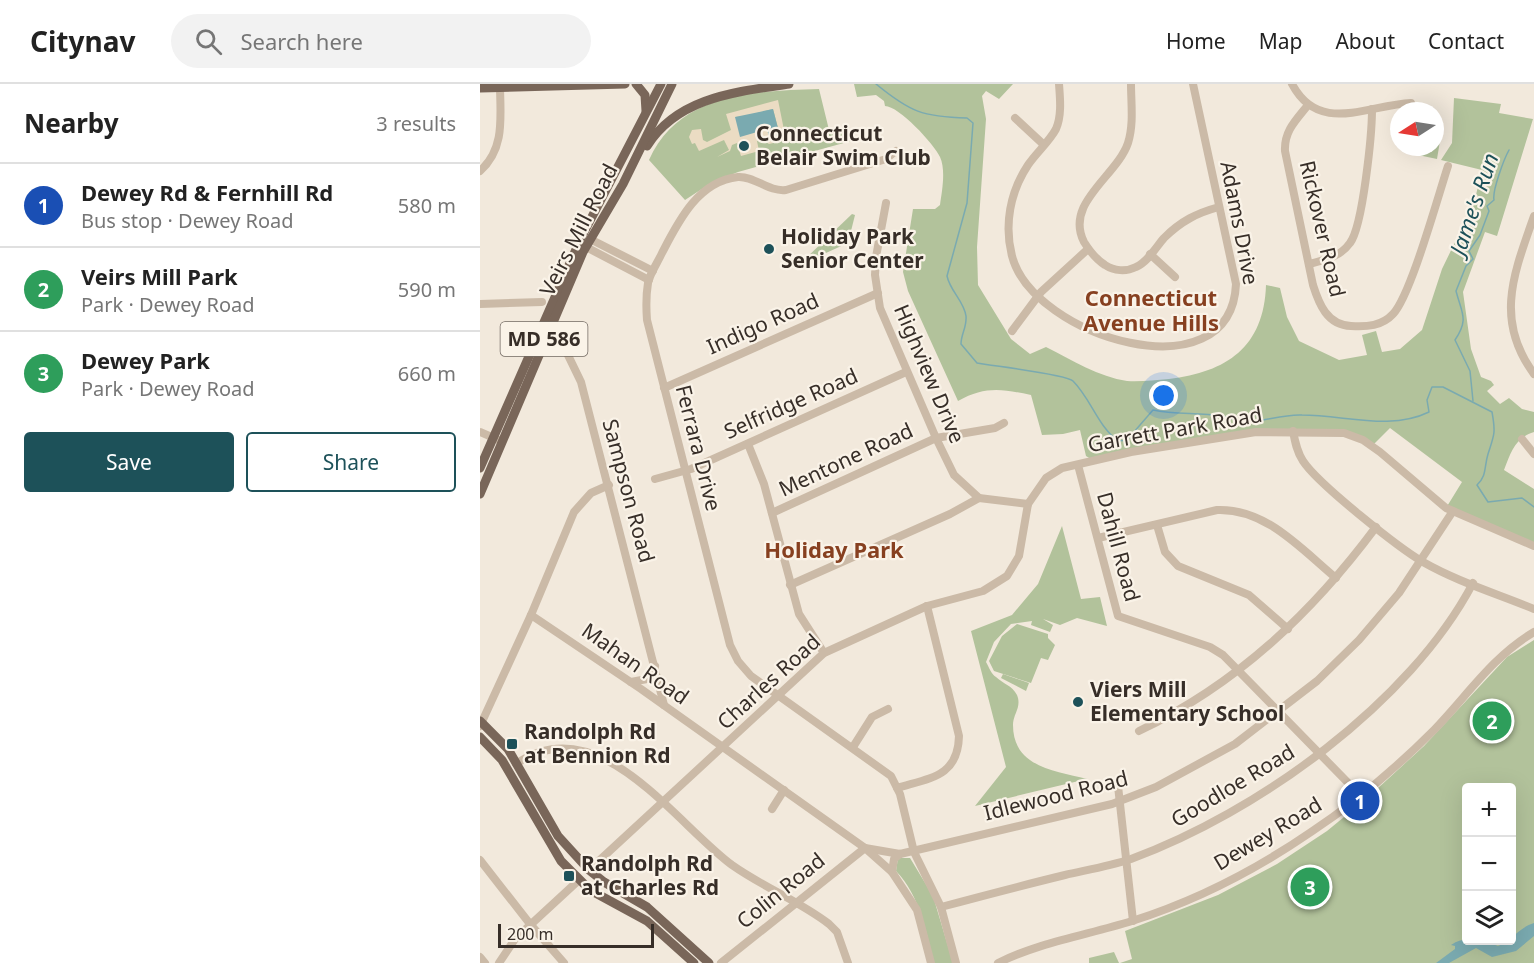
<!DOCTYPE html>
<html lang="en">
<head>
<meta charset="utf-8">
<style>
	:root { --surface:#fff; --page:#f2f2f2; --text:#222; --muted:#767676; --line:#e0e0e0; --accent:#1d5159 }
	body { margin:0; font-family:"Noto Sans",sans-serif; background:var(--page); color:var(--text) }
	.controls { position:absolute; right:18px; bottom:18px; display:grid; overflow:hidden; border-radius:6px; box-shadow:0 6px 24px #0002 }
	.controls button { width:54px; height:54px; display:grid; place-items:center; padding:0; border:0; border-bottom:2px solid var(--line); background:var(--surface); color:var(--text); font:30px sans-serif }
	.compass { position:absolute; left:910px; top:18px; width:54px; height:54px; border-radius:50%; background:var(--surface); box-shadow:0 6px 24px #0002; rotate:258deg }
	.scale { position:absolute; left:18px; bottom:15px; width:156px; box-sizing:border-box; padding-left:6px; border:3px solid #372e28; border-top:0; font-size:16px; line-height:21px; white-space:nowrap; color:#372e28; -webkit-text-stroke:4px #faf3e8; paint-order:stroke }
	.you { position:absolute; left:684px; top:312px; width:21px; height:21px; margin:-15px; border:4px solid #fff; border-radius:50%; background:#1a73e8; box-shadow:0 0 0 9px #1a73e833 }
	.badge { display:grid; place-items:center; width:39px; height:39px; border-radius:50%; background:var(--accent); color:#fff; font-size:20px; font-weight:700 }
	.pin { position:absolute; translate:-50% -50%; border:3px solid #fff; box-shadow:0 2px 6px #0006 }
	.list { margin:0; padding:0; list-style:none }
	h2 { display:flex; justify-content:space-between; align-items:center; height:78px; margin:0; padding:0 24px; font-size:26px }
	h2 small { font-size:20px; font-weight:400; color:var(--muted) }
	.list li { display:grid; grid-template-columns:39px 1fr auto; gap:18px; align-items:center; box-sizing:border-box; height:84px; padding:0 24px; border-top:2px solid var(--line) }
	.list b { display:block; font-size:22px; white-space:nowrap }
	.list p { margin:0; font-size:20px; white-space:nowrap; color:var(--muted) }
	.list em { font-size:20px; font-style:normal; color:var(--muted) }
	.actions { display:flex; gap:12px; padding:18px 24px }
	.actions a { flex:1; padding:14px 0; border:2px solid var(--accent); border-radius:6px; text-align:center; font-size:21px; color:var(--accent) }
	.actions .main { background:var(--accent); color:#fff }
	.icon { flex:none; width:33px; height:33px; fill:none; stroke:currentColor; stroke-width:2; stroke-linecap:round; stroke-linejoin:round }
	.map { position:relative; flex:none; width:1054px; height:879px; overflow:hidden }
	header { display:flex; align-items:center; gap:36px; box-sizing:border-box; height:84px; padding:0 30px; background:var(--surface); border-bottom:2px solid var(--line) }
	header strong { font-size:28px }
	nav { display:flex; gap:33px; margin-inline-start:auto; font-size:21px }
	.search { width:420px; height:54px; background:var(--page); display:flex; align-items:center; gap:15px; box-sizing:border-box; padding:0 21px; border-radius:33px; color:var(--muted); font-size:22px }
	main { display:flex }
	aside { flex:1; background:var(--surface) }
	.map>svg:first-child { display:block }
</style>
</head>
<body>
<header>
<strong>Citynav</strong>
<div class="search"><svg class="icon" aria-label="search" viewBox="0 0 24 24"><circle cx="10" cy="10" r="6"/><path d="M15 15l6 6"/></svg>Search here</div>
<nav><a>Home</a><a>Map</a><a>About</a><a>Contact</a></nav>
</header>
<main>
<aside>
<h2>Nearby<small>3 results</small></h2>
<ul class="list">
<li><span class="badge" style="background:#1a4fb4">1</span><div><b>Dewey Rd &amp; Fernhill Rd</b><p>Bus stop · Dewey Road</p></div><em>580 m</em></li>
<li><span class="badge" style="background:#2e9e5b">2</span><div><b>Veirs Mill Park</b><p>Park · Dewey Road</p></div><em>590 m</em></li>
<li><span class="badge" style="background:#2e9e5b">3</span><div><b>Dewey Park</b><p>Park · Dewey Road</p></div><em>660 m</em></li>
</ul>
<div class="actions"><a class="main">Save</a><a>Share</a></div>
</aside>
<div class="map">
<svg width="1054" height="879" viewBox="0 0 1054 879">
	<rect width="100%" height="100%" fill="#f2e9dc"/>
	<g fill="#b2c29b" fill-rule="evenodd">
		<path d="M374,0H533L519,15L506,7L502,12L506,35L497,163L498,201L531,255L550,270L566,263C592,276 619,293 647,297C660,298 675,296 689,295C747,288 784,263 786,201L800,204L807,233L819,257L859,276L887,271L882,251L896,247L902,268L920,265L942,246L962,185L994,119L1002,86L961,76L972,59L974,14L1021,20L1019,29L1053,35L1017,152L1005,148L983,208L991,265L1001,293L1011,297L1014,301L1007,307L1020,320L1029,314L1042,325L1054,328V348C1035,354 1031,368 1024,386L1054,405V462L966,424L982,398L910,344L892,362L864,349L776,348L614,377L606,372L600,346L583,350L562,351L551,311C522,305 505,302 478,317L428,207L423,188L433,125H455L460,121C462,107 466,86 460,73C454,60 419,22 405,22L404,17L396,11L377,13Z"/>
		<path d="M339,5L350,50L368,43L371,57L258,88L231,99L205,116L169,76C199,9 274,7 339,5Z"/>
		<path d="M955,56L960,57L957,75L938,71L940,63H955Z"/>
		<path d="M372,130L375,131L368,159L326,178L324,176Z"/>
		<path d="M582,442L601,515L620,513L627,542L597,534L580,541L563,535L573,541L570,548L551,541L552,537L531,540L514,558L506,578C509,583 511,590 516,593C523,600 532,601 537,611C542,623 533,630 533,641C533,683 575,687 607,695L495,722L526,683L491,547L532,531L558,500Z"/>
		<path d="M537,540L568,550V554L575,561L568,576L561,574L551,599L514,587L509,577L522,552Z"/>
		<path d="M1054,556V879H640L652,875L645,847L738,811L797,780L847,747L886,715L944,662L1027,573ZM986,704H1032V856H986Z"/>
		<path d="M523,590L549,599L546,607L521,594Z"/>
		<path d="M418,774H430L453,812L473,879H454C446,847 440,812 416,787Z"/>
		<path d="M634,868L639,879H609V874Z"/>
	</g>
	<path fill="#ebdcc3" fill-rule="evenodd" d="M298,16L306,56L289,60L281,55L277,57L279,67L261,72L257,59L252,61L250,67L237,73L249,66L244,56L219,67L215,59L212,60L209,53L212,46L221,45L223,56L227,58L251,46L246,30ZM293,25L300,51L255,33L266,32Z"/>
	<g fill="#7aaab0">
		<path d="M293,25L300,52L289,53L287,45L260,53L255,33Z"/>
		<path d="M1054,839V852L1036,867L1012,873L996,864L969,879H956L975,865V862L971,861C985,851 1003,856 1018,862C1032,857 1038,844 1054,839Z"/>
	</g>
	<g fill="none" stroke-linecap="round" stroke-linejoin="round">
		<g stroke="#7aaab0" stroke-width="1.5">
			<path d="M396,0C430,28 443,33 487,34L493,39L487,119L467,192C470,207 484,217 486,232C487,243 481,250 481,260L497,279C513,282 586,290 593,297C611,315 617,341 638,357L647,356L673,326C696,331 719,328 741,332C750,333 760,339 768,338C786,337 804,330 822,331C865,331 910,347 949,328L947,316L952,303H963L1012,328C1016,350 1014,351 1008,370C1004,383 1007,392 997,401L1008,418L1042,414L1054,423"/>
			<path d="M993,317L990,287L975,256C989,235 982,230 976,207L986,182L993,175L989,167L1000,151L1009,127L1007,122L1014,116C1012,107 1024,75 1029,66"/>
		</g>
		<g stroke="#cbbaa7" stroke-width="8">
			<path d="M579,0C580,14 582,31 576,45C569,58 556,69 548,81C530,108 524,141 532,172C553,253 751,313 756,200L713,0"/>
			<path d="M651,0C651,19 654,40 648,59C637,92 584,119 604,158C609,166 617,176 625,181C634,187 646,188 656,183C668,178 676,163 684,154C701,137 717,129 739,123"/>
			<path d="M812,0C839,51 887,21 931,19"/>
			<path d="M828,21C816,36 804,47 805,67L833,201C839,220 847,241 871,242C887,243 902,242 913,230C931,211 958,112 968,82"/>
			<path d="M535,34L563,60"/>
			<path d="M416,67L406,75L306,106C288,108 275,92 258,93C218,97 198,138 182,169C178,178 170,189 168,199C166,211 166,223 167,236L250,561L258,577L271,592L411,692L420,710L434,768L461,823L476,879"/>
			<path d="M0,87C26,64 20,31 20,0"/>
			<path d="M406,119L396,173L395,191L400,224L456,354L474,391L499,414L548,420"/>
			<path d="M1054,132C1034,189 1014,236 1054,290"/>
			<path d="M108,154L173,187"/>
			<path d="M103,158L106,163L169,196"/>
			<path d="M670,170L695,193"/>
			<path d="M829,180C845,176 860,173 870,159C883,142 892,49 892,25"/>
			<path d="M0,220L62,218"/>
			<path d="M532,247L561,208L608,165"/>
			<path d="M64,254L86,267L101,298L184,621"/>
			<path d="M184,304L398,209"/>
			<path d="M813,347C815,358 817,368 823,377C838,400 919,464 943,478C978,498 1018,510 1054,525"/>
			<path d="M0,348L21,357"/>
			<path d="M1042,355L1054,370"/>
			<path d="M268,360L284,400L319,530L344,569"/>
			<path d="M598,381L638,532L730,563L743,571L880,711"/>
			<path d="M175,395L211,385L426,288"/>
			<path d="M292,429L456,354L515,344L524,339"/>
			<path d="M677,441L685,468L698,482L769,511L808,545"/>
			<path d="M618,454L737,426C786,424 821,465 856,494"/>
			<path d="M310,501L470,430L499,414"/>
			<path d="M51,531L161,605L385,764L420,770L632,720L676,703L755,660L837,597L879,556L919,509L973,427"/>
			<path d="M151,598L167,595L175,582"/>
			<path d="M0,642L51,531L94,428L111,409L129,401"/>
			<path d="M659,647C757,600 832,529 896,443"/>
			<path d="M373,663L392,633L408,625"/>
			<path d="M36,680C118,623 193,737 252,781C283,803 319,817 349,840L357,848L368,879"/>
			<path d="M638,702L653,837"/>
			<path d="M417,704C450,694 478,693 479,652L447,522"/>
			<path d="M292,725L304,706"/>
			<path d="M420,770L414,775L412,788L437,826L451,879"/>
			<path d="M0,776L50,840L84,879"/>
			<path d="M109,786L344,569L447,522L503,507L527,492L539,472L548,420L566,394L582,384L651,368L776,348L864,349L883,356L900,368L966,424L1054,462"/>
			<path d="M461,823C502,812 544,801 585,791C607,786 630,782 651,775C777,729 930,619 993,499"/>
			<path d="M0,873L5,879"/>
			<path d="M19,879L35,855L99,796"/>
			<path d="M241,879L385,764L412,788"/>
			<path d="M518,879C560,858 607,851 652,837C715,817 777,785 831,748C875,719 916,684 954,646C987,612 1012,573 1054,548"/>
		</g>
		<g stroke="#796659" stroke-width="9">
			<path d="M156,0L165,11L166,27"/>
			<path d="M0,4L145,0"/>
			<path d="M167,62C198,13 256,8 309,0"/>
			<path d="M0,384L101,154L181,0"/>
			<path d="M0,410L103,168L143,100L192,0"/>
			<path d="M0,637L28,665L78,752L109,786L124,798L167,823L229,879"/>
			<path d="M0,653L22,676L81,777L110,806L167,837L214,879"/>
		</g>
	</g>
	<g fill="#1d5159" stroke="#faf3e8" stroke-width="2">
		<circle cx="264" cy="62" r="6"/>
		<circle cx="289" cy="165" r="6"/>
		<circle cx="598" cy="618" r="6"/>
		<rect x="26" y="654" width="12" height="12" rx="3"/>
		<rect x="83" y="786" width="12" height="12" rx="3"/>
	</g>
	<g text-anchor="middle" stroke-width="4.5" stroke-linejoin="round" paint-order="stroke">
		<rect fill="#faf3e8" stroke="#726962" stroke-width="1.5" x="20.5" y="238" width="87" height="34" rx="4.5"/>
		<g font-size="20" font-weight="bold" fill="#372e28">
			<text x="64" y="262">MD 586</text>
		</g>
		<g font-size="21" font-weight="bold" fill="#372e28" stroke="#faf3e8" text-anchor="start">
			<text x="276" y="57">Connecticut<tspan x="276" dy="24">Belair Swim Club</tspan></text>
			<text x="301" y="160">Holiday Park<tspan x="301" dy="24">Senior Center</tspan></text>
			<text x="610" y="613">Viers Mill<tspan x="610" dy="24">Elementary School</tspan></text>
			<text x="44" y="655">Randolph Rd<tspan x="44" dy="24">at Bennion Rd</tspan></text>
			<text x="101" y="787">Randolph Rd<tspan x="101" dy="24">at Charles Rd</tspan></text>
		</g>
		<g font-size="21" fill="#372e28" stroke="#faf3e8">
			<text transform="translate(759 139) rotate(79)" y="7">Adams Drive</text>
			<text transform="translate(842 145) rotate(77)" y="7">Rickover Road</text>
			<text transform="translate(99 146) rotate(-63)" y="7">Veirs Mill Road</text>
			<text transform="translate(283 240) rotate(-24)" y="7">Indigo Road</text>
			<text transform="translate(449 290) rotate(67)" y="7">Highview Drive</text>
			<text transform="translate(311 320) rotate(-24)" y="7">Selfridge Road</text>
			<text transform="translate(695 346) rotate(-10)" y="7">Garrett Park Road</text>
			<text transform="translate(218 364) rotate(76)" y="7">Ferrara Drive</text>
			<text transform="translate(366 376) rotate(-25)" y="7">Mentone Road</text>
			<text transform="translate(148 407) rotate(75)" y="7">Sampson Road</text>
			<text transform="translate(638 463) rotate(75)" y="7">Dahill Road</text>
			<text transform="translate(155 580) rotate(35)" y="7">Mahan Road</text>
			<text transform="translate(289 598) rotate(-42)" y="7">Charles Road</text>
			<text transform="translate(753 702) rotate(-31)" y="7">Goodloe Road</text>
			<text transform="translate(576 712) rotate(-14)" y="7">Idlewood Road</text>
			<text transform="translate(788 750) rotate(-31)" y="7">Dewey Road</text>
			<text transform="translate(301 807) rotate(-39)" y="7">Colin Road</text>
		</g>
		<g font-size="22" font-style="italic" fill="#1d5159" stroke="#faf3e8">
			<text transform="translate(994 120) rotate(-71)" y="8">Jame's Run</text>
		</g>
		<g font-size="22" font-weight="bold" fill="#874020" stroke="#faf3e8">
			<text x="671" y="222">Connecticut<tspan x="671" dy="25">Avenue Hills</tspan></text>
			<text x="354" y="474">Holiday Park</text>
		</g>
	</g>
</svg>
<div class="controls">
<button>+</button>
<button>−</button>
<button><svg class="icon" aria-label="layers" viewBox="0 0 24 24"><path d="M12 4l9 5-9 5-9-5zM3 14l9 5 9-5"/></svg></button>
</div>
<svg class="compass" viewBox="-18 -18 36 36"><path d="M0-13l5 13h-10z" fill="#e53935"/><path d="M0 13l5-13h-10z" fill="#767676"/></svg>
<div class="scale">200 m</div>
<div class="you"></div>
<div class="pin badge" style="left:880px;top:717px;background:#1a4fb4">1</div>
<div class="pin badge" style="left:1012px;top:637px;background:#2e9e5b">2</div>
<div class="pin badge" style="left:830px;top:803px;background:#2e9e5b">3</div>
</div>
</main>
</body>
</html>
